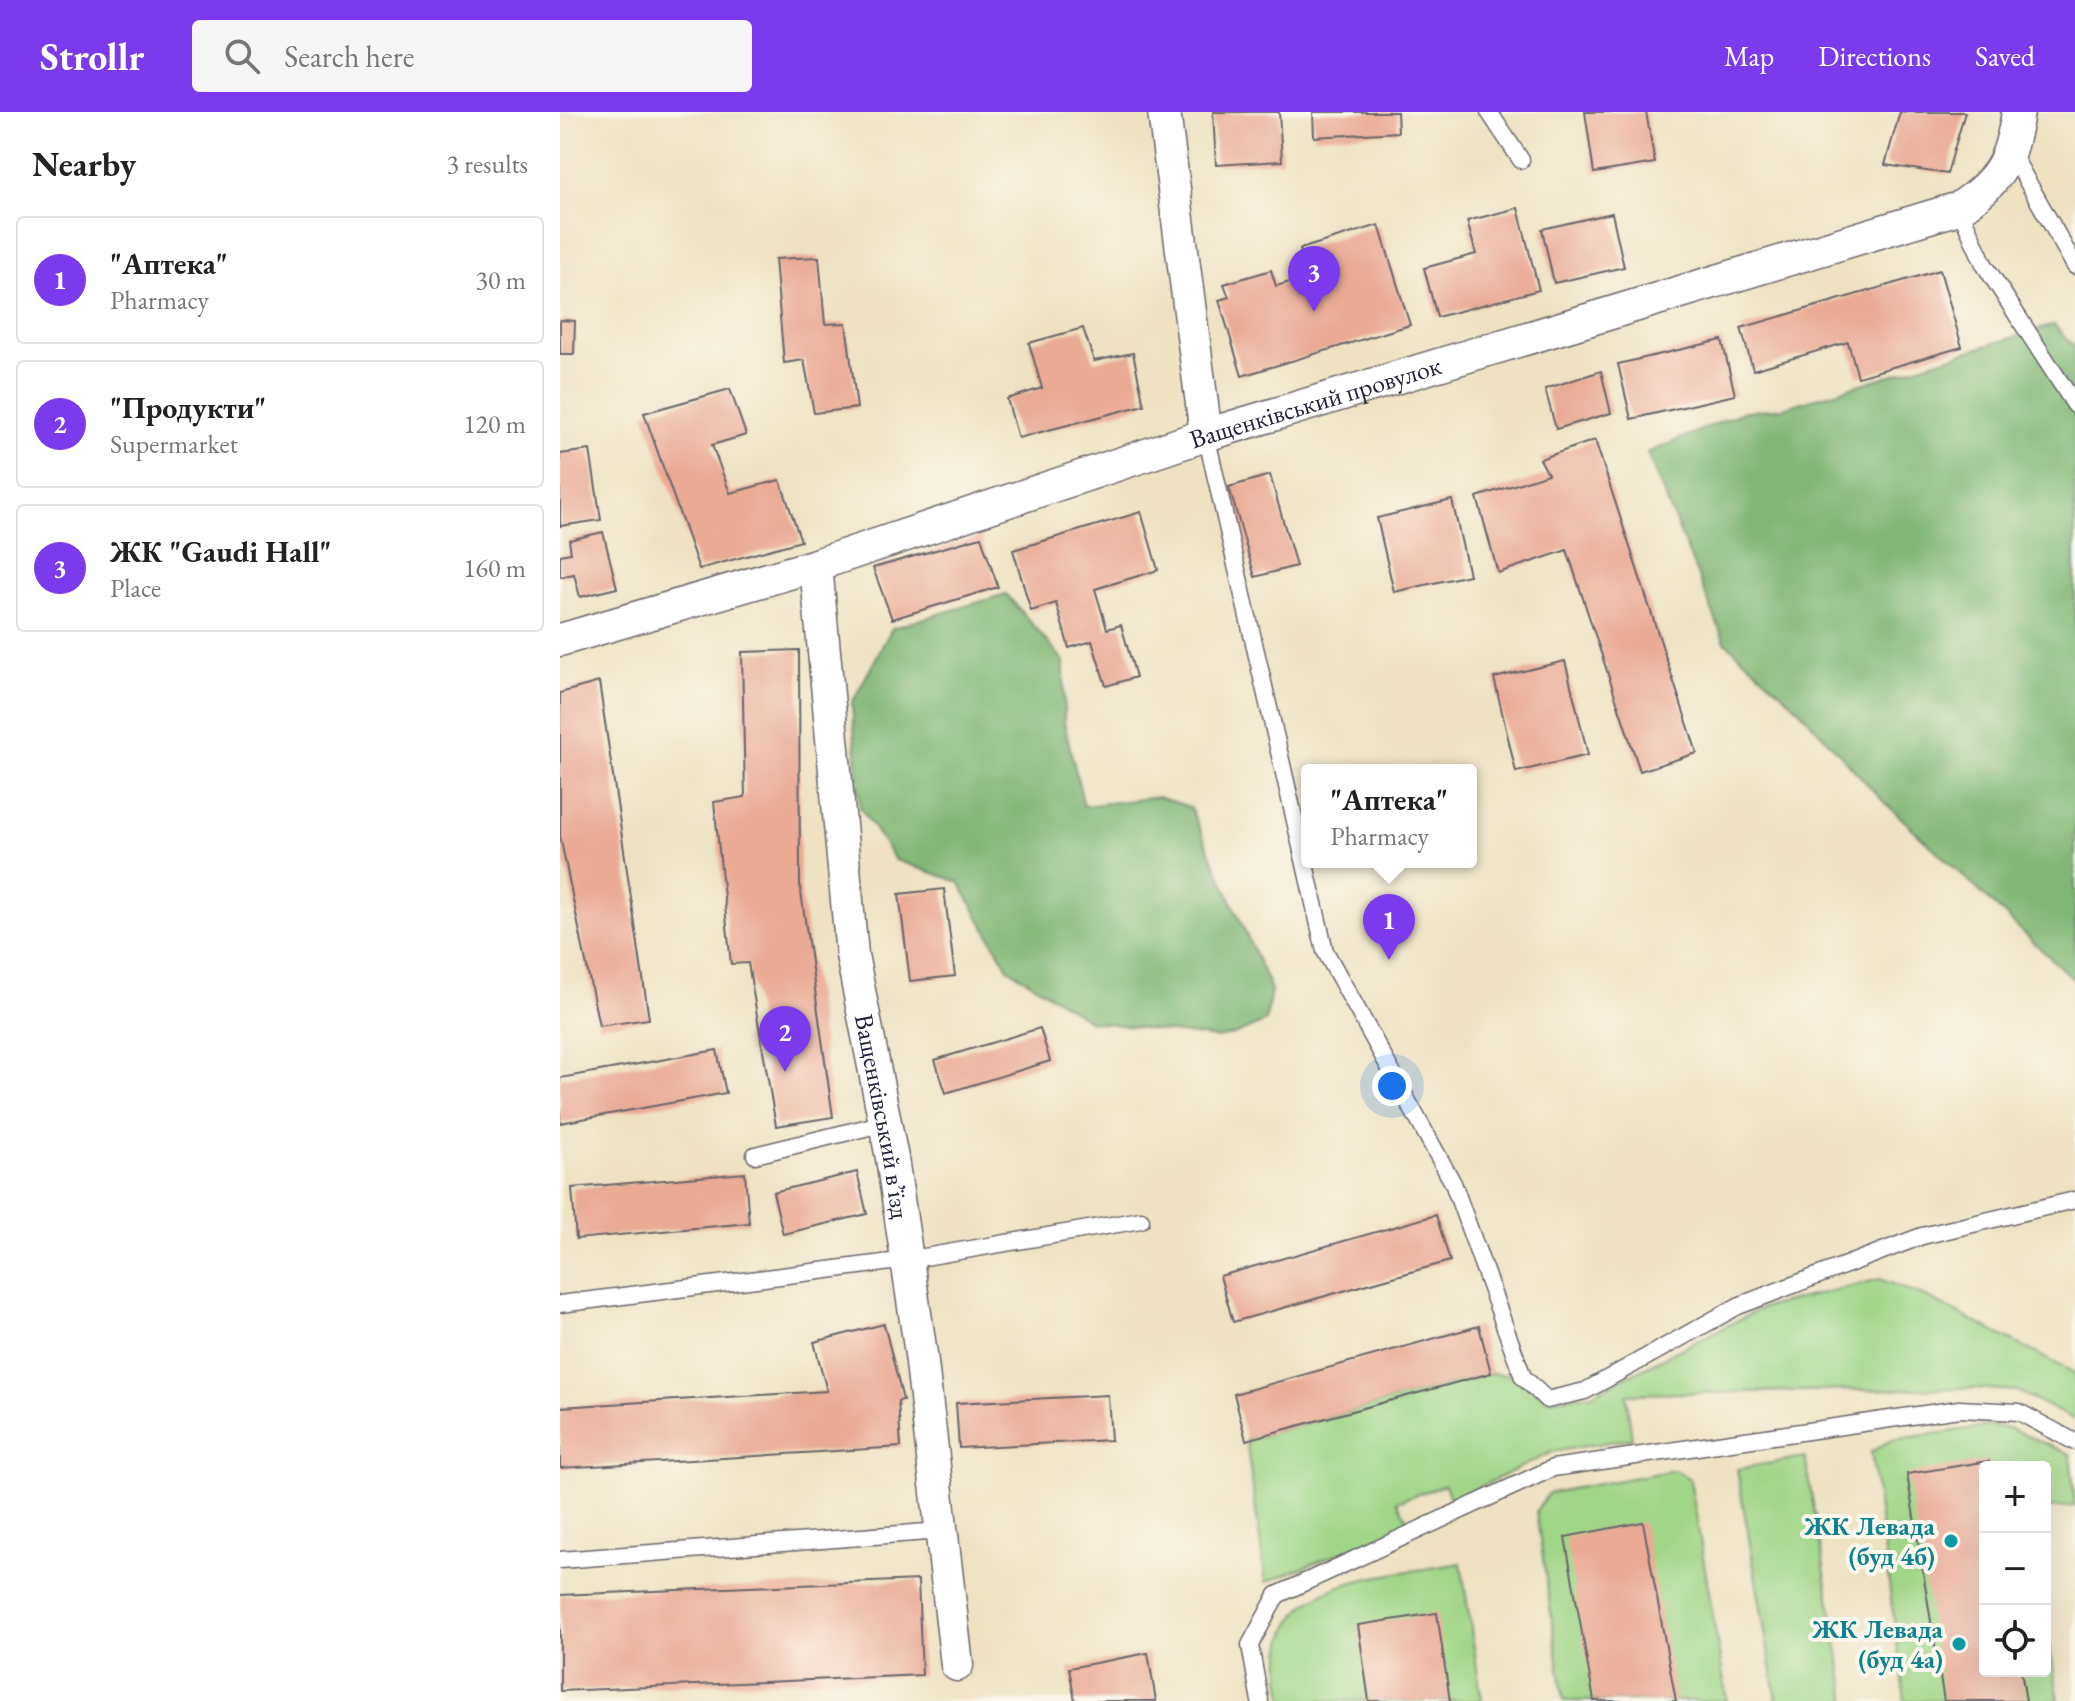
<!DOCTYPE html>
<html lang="en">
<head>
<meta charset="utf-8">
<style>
	:root { --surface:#fff; --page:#f6f6f6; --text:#222; --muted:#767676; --line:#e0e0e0; --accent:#7c3aed }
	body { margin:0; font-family:"EB Garamond",serif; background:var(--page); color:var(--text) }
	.controls { position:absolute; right:24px; bottom:24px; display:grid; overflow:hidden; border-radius:8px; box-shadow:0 8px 32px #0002 }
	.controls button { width:72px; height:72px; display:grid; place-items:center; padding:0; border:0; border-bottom:2px solid var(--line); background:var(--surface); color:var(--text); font:40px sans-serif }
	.you { position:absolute; left:832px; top:974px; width:28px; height:28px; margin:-20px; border:6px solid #fff; border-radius:50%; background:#1a73e8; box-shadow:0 0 0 12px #1a73e833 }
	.badge { display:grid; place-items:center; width:52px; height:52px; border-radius:50%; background:var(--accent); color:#fff; font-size:26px; font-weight:700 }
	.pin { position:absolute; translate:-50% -66px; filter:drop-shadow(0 2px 4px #0008) }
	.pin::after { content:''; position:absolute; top:42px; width:28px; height:24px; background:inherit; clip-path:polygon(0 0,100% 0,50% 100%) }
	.popup { position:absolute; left:741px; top:652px; width:176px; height:104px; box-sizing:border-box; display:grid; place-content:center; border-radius:8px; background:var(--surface); filter:drop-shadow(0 2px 6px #0005); font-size:26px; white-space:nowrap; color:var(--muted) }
	.popup b { font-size:30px; color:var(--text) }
	.popup::after { content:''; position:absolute; left:50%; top:100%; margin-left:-16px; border:16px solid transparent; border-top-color:var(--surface) }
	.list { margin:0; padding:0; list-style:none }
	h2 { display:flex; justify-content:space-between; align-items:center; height:104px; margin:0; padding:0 32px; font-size:34px }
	h2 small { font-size:26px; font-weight:400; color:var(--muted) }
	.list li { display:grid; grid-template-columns:52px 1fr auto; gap:24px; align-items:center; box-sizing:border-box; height:128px; margin:0 16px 16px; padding:0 16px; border:2px solid var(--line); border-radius:8px }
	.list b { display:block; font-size:30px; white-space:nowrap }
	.list p { margin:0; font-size:26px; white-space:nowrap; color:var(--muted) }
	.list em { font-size:26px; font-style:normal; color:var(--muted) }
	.icon { flex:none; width:44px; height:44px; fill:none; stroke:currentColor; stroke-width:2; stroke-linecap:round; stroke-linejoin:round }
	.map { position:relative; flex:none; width:1515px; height:1589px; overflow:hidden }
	header { display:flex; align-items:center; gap:48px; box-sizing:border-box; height:112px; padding:0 40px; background:var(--accent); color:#fff }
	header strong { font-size:38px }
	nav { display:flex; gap:44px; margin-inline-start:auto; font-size:28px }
	.search { width:560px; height:72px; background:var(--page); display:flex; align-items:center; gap:20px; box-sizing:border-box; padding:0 28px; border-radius:8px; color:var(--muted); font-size:30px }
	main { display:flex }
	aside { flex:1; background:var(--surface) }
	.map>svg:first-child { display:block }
</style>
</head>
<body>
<header>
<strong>Strollr</strong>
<div class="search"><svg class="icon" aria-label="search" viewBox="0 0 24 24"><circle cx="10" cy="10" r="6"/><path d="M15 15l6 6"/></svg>Search here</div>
<nav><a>Map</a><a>Directions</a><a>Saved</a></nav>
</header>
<main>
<aside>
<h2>Nearby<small>3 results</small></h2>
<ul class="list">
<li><span class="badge">1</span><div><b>&quot;Аптека&quot;</b><p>Pharmacy</p></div><em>30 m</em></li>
<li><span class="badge">2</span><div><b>&quot;Продукти&quot;</b><p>Supermarket</p></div><em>120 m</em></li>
<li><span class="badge">3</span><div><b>ЖК &quot;Gaudi Hall&quot;</b><p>Place</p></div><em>160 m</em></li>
</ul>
</aside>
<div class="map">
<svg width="1515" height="1589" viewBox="0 0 1515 1589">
	<rect width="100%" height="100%" fill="#fbf7ec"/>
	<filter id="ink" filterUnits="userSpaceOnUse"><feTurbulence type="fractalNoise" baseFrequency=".0125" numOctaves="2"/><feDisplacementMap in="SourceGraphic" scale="16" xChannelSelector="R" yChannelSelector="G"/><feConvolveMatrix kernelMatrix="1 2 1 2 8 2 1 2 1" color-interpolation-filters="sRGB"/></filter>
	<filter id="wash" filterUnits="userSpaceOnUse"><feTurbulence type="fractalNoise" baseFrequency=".006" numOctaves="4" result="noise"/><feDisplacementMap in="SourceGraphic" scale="32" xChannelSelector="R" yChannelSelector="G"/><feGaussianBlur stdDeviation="1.8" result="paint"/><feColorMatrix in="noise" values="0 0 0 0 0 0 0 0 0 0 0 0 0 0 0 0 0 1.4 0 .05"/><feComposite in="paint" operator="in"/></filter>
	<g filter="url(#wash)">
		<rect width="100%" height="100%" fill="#eee2c2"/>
		<g fill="#a0d688" stroke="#617c62" stroke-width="2">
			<path d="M1320,1167L1368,1186L1515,1261V1308L1457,1279L1412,1276L1066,1282L1072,1326L992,1340L891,1389L885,1373L837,1389L850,1413L706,1470L686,1328L931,1261L963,1265L987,1288L1032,1282L1202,1196Z"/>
			<path d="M1429,1314L1449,1316L1510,1342L1515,1394L1485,1396V1355H1425V1559H1485V1503L1499,1589H1345L1311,1340L1331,1328Z"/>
			<path d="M1245,1345L1287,1589H1217L1177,1357Z"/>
			<path d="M1115,1358L1130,1367L1167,1589H1004L976,1399L989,1381Z"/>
			<path d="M901,1451L922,1589H725C697,1462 811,1468 901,1451Z"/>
		</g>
		<g fill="#80b774" stroke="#516c58" stroke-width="2">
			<path d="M1494,213L1515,235V869L1321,687L1234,592L1165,530L1087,341L1185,299L1223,296Z"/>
			<path d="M446,482L504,549V611L524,694L598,685L630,695L711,878L706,909L674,923L656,926L530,909L448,856L399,770L335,748L300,695L292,591L332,516Z"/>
		</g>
		<g id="blocks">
			<g fill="#eaaa94">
				<path d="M653,0H719L722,49L656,53Z"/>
				<path d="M753,0H837L838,20L754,25Z"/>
				<path d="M1025,0H1086L1095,51L1034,61Z"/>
				<path d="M1340,0H1405L1387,62L1325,53Z"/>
				<path d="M958,96L979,178L877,205L864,156L916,142L907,109Z"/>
				<path d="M1052,101L1064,155L994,171L982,117Z"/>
				<path d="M819,113L850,213L682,264L659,188L669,185L664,172L711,158L716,174L748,165L740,137Z"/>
				<path d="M259,145L265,212L286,211L297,296L254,301L244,248L224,251L215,147Z"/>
				<path d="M1380,158L1402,235L1298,265L1288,230L1193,258L1181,216Z"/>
				<path d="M0,208L15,209L14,242H0Z"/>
				<path d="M523,216L534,249L573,241L584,293L458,326L447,287L482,276L469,231Z"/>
				<path d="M1162,228L1175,283L1071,307L1058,252Z"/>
				<path d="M1041,259L1051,301L996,317L985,277Z"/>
				<path d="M170,277L186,323L152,333L170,381L220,368L241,429L139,457L84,301Z"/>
				<path d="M1035,328L1137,641L1080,659L1007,438L938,461L917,385L988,362L980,347Z"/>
				<path d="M30,338L41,408L0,414V342Z"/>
				<path d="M710,363L736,454L695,465L669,375Z"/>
				<path d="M892,388L909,463L834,480L817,406Z"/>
				<path d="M581,400L598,458L535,477L547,517L561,513L576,565L546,574L532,529L509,536L496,491L471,499L453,438Z"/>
				<path d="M43,420L57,476L20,485L14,462L0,465V443L11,441L9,428Z"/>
				<path d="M421,425L438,475L332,507L313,456Z"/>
				<path d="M239,538L240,773L273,1005L216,1014L188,851L171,852L154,690L185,685L182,540Z"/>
				<path d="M1005,549L1028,643L956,660L934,566Z"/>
				<path d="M39,570L89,907L39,914L0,724V581Z"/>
				<path d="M384,777L395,864L350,869L339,782Z"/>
				<path d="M480,916L490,949L386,981L375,948Z"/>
				<path d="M157,938L166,981L0,1011V966Z"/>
				<path d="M297,1060L307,1102L223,1122L213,1080Z"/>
				<path d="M185,1061L189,1111L16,1127L12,1076Z"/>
				<path d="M876,1103L890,1149L673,1210L660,1164Z"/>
				<path d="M324,1212L343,1288L338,1289L341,1335L0,1356V1295L267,1279L254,1230Z"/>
				<path d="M919,1214L931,1261L686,1328L674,1282Z"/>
				<path d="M548,1283L551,1328L399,1336L396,1291Z"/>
				<path d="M1429,1349L1430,1355H1425V1559H1461L1466,1589H1384L1347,1362Z"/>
				<path d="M1083,1410L1116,1589H1034L1005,1425Z"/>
				<path d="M358,1468L362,1563L0,1579V1483Z"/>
				<path d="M877,1501L890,1589H809L798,1513Z"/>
				<path d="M588,1541L596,1589H515L509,1556Z"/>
			</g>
		</g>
	</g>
	<g filter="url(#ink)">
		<use href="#blocks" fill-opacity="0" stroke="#69656a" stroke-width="2"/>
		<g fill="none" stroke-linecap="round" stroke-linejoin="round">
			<g stroke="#69656a" stroke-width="19">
				<g id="service">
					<path d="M929,0L961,48"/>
					<path d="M1452,42L1515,154"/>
					<path d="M1399,96L1424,152L1515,293"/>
					<path d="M646,323L765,839L893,1071L963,1265L987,1288L1025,1279L1178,1194L1362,1124L1515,1088"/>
					<path d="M195,1043L325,1011"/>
					<path d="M0,1192L347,1148L581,1108"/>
					<path d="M0,1448L380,1419"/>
					<path d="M700,1589L690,1533L717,1483L993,1356L1399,1297L1459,1300L1515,1330"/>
				</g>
			</g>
			<g stroke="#69656a" stroke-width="35">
				<g id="minor">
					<path d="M604,0L646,323"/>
					<path id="s1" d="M256,453L292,843L332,1046L361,1242L397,1553"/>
					<path id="s2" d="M0,528L256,453L646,323L1399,96C1441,68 1450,49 1458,0"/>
				</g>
			</g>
			<use href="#service" stroke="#fff" stroke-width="16"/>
			<use href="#minor" stroke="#fff" stroke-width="32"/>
		</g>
	</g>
	<g fill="#0f9aa8" stroke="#fbf7ec" stroke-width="3">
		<circle cx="1391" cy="1429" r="8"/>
		<circle cx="1399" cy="1532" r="8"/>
	</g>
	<g text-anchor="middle" stroke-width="8" stroke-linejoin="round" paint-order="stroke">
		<g font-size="26" fill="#22223b" stroke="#fbf7ec">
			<text dy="9" stroke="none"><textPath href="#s2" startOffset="792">Ващенківський провулок</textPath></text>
			<text dy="9" stroke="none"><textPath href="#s1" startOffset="556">Ващенківський в’їзд</textPath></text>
		</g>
		<g font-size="26" font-weight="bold" fill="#0d838f" stroke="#fbf7ec" text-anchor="end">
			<text x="1375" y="1423">ЖК Левада<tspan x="1375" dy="30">(буд 4б)</tspan></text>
			<text x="1383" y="1526">ЖК Левада<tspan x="1383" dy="30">(буд 4а)</tspan></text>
		</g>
	</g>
</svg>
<div class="controls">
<button>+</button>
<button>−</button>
<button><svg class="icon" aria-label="locate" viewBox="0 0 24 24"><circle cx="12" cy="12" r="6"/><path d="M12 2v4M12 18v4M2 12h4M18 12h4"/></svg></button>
</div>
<div class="you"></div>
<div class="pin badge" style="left:829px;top:848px">1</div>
<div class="popup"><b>&quot;Аптека&quot;</b>Pharmacy</div>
<div class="pin badge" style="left:225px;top:960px">2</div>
<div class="pin badge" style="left:754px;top:200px">3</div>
</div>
</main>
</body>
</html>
